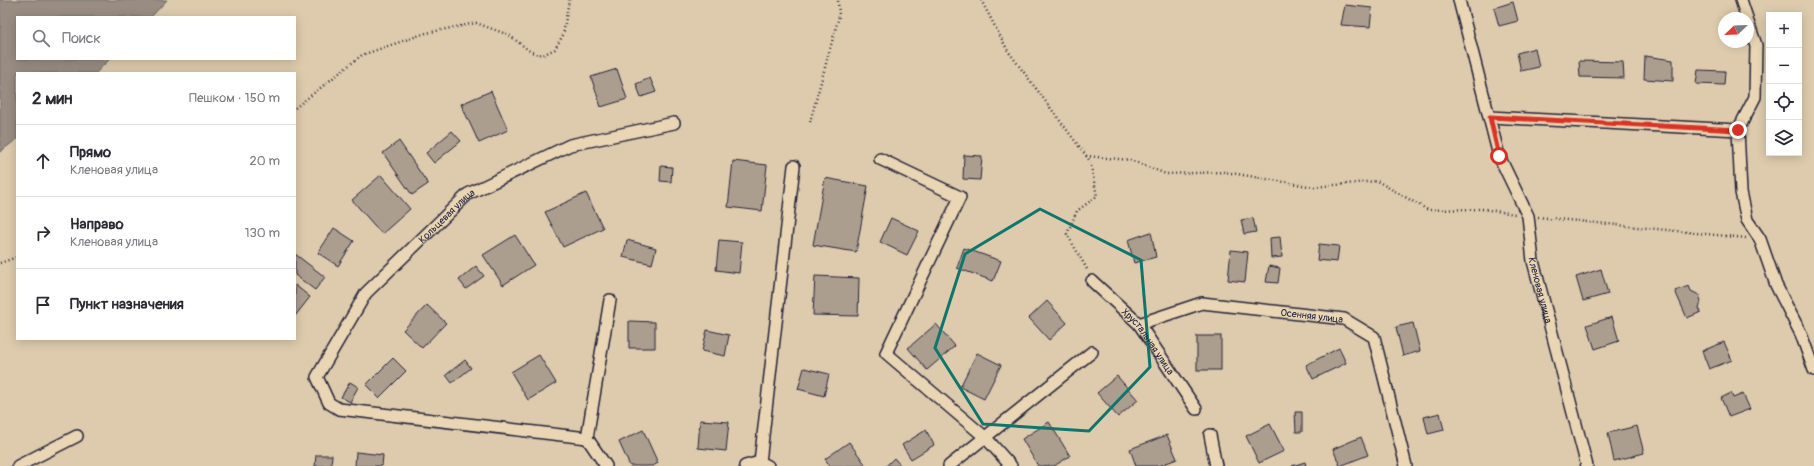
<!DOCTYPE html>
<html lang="ru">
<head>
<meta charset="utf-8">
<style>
	:root { --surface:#fff; --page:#f2f2f3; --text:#2b2b33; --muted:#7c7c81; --line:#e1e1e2 }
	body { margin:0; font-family:Pangolin,sans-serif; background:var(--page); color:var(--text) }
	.controls { position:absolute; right:12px; top:12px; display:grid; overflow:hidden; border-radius:0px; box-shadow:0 2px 10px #0003 }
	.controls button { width:36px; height:36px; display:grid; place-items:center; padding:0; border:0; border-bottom:1px solid var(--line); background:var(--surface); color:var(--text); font:20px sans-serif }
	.compass { position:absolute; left:1718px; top:12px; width:36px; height:36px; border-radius:50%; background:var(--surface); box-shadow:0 2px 10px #0003; rotate:247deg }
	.stop { position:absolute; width:12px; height:12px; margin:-9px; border:3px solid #d93025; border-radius:50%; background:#fff }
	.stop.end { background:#d93025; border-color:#fff; box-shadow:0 1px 4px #0008 }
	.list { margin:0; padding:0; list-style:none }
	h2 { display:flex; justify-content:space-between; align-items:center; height:52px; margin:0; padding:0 16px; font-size:17px }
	h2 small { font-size:13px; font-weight:400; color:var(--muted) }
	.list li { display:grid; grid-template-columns:26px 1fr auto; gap:12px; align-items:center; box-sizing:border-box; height:72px; padding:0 16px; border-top:1px solid var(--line) }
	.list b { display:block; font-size:15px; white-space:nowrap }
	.list p { margin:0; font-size:13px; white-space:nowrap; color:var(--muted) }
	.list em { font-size:13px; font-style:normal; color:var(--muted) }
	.icon { flex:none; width:22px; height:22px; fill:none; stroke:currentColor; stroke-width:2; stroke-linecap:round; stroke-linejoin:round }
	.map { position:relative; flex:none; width:1814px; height:466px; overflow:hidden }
	.search { position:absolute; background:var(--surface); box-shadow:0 2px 10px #0003; left:16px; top:16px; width:280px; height:44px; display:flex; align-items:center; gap:10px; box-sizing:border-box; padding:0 14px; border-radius:0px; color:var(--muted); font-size:15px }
	.panel { position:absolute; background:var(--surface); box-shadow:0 2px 10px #0003; left:16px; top:72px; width:280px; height:268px; border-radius:0px }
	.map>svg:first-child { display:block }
</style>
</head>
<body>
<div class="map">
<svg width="1814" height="466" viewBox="0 0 1814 466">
	<rect width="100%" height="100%" fill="#decbad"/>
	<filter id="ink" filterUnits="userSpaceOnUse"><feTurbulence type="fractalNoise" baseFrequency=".025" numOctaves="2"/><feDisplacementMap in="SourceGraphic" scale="8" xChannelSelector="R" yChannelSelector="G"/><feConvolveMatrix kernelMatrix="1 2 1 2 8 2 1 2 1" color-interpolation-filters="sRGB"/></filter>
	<g filter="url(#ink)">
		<path fill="#998d83" stroke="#696266" d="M0,0H167L151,17H17V59H110L96,73H17V139L0,152Z"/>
		<g fill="#ac9e8f" stroke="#22223b">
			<path d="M1513,2L1518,21L1499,26L1494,8Z"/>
			<path d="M1345,5L1372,8L1370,27L1341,25Z"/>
			<path d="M1535,48L1539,67L1521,71L1517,53Z"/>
			<path d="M1645,56L1673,60V81L1644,79Z"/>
			<path d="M1579,61L1623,62L1624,78L1580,77Z"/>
			<path d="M617,69L627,99L601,107L591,77Z"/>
			<path d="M1698,70L1725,71L1724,85L1696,84Z"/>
			<path d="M650,78L656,92L641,97L636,84Z"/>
			<path d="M491,91L508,130L479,143L461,104Z"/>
			<path d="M452,131L461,141L434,163L426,153Z"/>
			<path d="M399,141L428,184L412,195L383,153Z"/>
			<path d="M964,155L982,156L980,180L963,179Z"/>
			<path d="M733,161L767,165L762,211L728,207Z"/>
			<path d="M661,166L672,167L671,182L660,181Z"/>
			<path d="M381,175L410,209L382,234L352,200Z"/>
			<path d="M825,178L868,186L856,252L813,245Z"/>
			<path d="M586,193L603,228L563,247L545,212Z"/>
			<path d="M891,218L919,231L907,255L880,242Z"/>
			<path d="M1253,218L1256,232L1244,234L1241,220Z"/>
			<path d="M334,228L354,241L338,266L318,253Z"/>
			<path d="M1151,232L1156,257L1134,263L1128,240Z"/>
			<path d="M515,235L534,265L503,285L483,255Z"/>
			<path d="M1280,237L1282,257L1271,258L1270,238Z"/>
			<path d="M627,240L656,248L652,264L623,257Z"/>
			<path d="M719,240L742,242L739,273L716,270Z"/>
			<path d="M1319,244L1339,246L1337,262L1317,260Z"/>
			<path d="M964,248L1001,261L993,281L957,268Z"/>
			<path d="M1231,250L1248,252L1245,282L1228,280Z"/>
			<path d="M295,254L325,277L315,290L295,275Z"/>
			<path d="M476,266L484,276L466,289L459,280Z"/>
			<path d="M1269,266L1280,268L1278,283L1266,282Z"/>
			<path d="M1601,269L1608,294L1583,301L1576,277Z"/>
			<path d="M815,276L859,278L858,316L813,315Z"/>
			<path d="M295,285L310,297L295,316Z"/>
			<path d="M1689,286L1691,291L1699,295L1701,301L1699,308L1701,312L1687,318L1675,291Z"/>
			<path d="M1047,301L1067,323L1049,340L1029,318Z"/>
			<path d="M427,305L446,323L422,348L403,330Z"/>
			<path d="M1612,317L1619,341L1595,349L1587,325Z"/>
			<path d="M629,321L655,322V348H629Z"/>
			<path d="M1413,323L1420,351L1403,356L1396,327Z"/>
			<path d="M936,324L955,346L927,370L908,348Z"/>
			<path d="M707,330L729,335L725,356L702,351Z"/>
			<rect x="1197" y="336" width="24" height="34"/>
			<path d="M1724,342L1732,360L1709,369L1702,351Z"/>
			<path d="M1339,348L1346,363L1313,379L1306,365Z"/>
			<path d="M977,353L1001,365L984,399L960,387Z"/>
			<path d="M539,355L556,383L528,400L511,372Z"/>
			<path d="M393,358L406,371L379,398L366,385Z"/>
			<path d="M465,360L471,368L452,383L446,375Z"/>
			<path d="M804,368L829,374L824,396L798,389Z"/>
			<path d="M1117,376L1138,400L1118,417L1097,393Z"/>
			<path d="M350,382L358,387L350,402L341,397Z"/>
			<path d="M1731,393L1733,398L1743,394L1750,409L1729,417L1721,398Z"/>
			<path d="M1295,412H1302V432H1296Z"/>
			<path d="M1440,413L1444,430L1428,434L1424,417Z"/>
			<path d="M700,420L729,422L726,451L698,448Z"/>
			<path d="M1049,422L1070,456L1054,466H1038L1022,439Z"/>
			<path d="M1270,424L1284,451L1259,463L1246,436Z"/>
			<path d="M1637,426L1644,453L1614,461L1608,433Z"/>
			<path d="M643,430L658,463L653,466H630L619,442Z"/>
			<path d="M926,430L934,445L911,459L902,445Z"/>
			<path d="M1167,435L1177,459L1159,466H1136L1130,449Z"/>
			<path d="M1361,437L1368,455L1340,466L1333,449Z"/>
			<path d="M849,442L865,464L861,466H830L825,459Z"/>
			<path d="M356,452L383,455L382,466H355Z"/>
			<path d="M316,455H332L331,466H315Z"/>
			<path d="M894,458L901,466H886Z"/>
			<path d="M1305,462L1306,466H1292Z"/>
		</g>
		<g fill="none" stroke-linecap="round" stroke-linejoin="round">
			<g stroke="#22223b" stroke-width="14">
				<g id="minor">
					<path id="s1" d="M1459,0L1499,156L1528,216L1533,261L1587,466"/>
					<path d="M1741,0L1747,18"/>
					<path d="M1490,117L1738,130L1755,97L1756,45L1748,22"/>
					<path d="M1738,130L1741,192L1747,220L1760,239L1776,285L1801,334L1814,370"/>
					<path d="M880,159L960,197L886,353L986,438L1011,466"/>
					<path id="s2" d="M1092,281L1139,324L1196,409"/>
					<path id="s3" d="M1139,324L1202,303L1344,319L1374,337L1406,466"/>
					<path d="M1210,435L1216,466"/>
					<path id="s4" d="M587,438L339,409L329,403L317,377L366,293L468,194L570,145L674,123"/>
					<path d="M760,462L794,166"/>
					<path d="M18,466L77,436"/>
					<path d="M606,466L587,438L610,300"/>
					<path d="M745,466L760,462L768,466"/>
					<path d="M949,466L1092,352"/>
				</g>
			</g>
			<g stroke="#22223b" stroke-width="2.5" stroke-dasharray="1 3" stroke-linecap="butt">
				<path d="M981,0L1008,51L1090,161L1097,196L1077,211L1067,234L1088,271"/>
				<path d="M295,108L362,55L426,33L476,23L509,35L531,52L543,55L555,49L563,35L569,0"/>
				<path d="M810,122L839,16L838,0"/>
				<path d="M1086,156L1130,160L1166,174L1225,172L1314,187L1377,181L1428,210L1482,209L1515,214"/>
				<path d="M1538,217L1746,238"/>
				<path d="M0,263L17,257"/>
			</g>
			<use href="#minor" stroke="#ead6b4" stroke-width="11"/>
		</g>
	</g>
	<g fill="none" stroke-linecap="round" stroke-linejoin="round" filter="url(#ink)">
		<path stroke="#d93025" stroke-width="5" d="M1499,156L1490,117L1738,130"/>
	</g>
	<path fill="none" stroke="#0f766e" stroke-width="3" stroke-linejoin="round" d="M1040,209L1141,260L1150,367L1089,431L983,424L935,348L965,254Z"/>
	<g text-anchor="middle" stroke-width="4" stroke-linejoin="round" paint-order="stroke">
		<g font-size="10" fill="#22223b" stroke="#ead6b4">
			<text dy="4" stroke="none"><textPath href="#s4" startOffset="499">Кольцевая улица</textPath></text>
			<text dy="4" stroke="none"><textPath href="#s1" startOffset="303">Кленовая улица</textPath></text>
			<text dy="4" stroke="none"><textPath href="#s3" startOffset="177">Осенняя улица</textPath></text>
			<text dy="4" stroke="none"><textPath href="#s2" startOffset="83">Хрустальная улица</textPath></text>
		</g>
	</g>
</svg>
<div class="controls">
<button>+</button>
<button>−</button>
<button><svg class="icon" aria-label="locate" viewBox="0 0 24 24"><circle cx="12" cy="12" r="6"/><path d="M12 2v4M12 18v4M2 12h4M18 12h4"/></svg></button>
<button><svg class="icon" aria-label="layers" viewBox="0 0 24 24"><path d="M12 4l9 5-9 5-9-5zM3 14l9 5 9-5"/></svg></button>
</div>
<svg class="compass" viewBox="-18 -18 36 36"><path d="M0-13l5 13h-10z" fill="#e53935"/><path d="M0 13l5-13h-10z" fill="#7c7c81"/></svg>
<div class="stop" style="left:1499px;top:156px"></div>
<div class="stop end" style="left:1738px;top:130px"></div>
<div class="search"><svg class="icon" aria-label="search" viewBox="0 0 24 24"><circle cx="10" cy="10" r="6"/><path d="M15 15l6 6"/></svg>Поиск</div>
<section class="panel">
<h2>2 мин<small>Пешком · 150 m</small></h2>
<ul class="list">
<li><svg class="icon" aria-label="ahead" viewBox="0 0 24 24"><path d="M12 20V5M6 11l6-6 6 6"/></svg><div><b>Прямо</b><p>Кленовая улица</p></div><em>20 m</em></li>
<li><svg class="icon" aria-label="right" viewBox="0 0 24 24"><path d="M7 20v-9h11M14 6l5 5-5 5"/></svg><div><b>Направо</b><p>Кленовая улица</p></div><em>130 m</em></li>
<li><svg class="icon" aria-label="arrive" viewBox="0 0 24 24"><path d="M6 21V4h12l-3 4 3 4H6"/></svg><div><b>Пункт назначения</b></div></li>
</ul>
</section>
</div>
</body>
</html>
